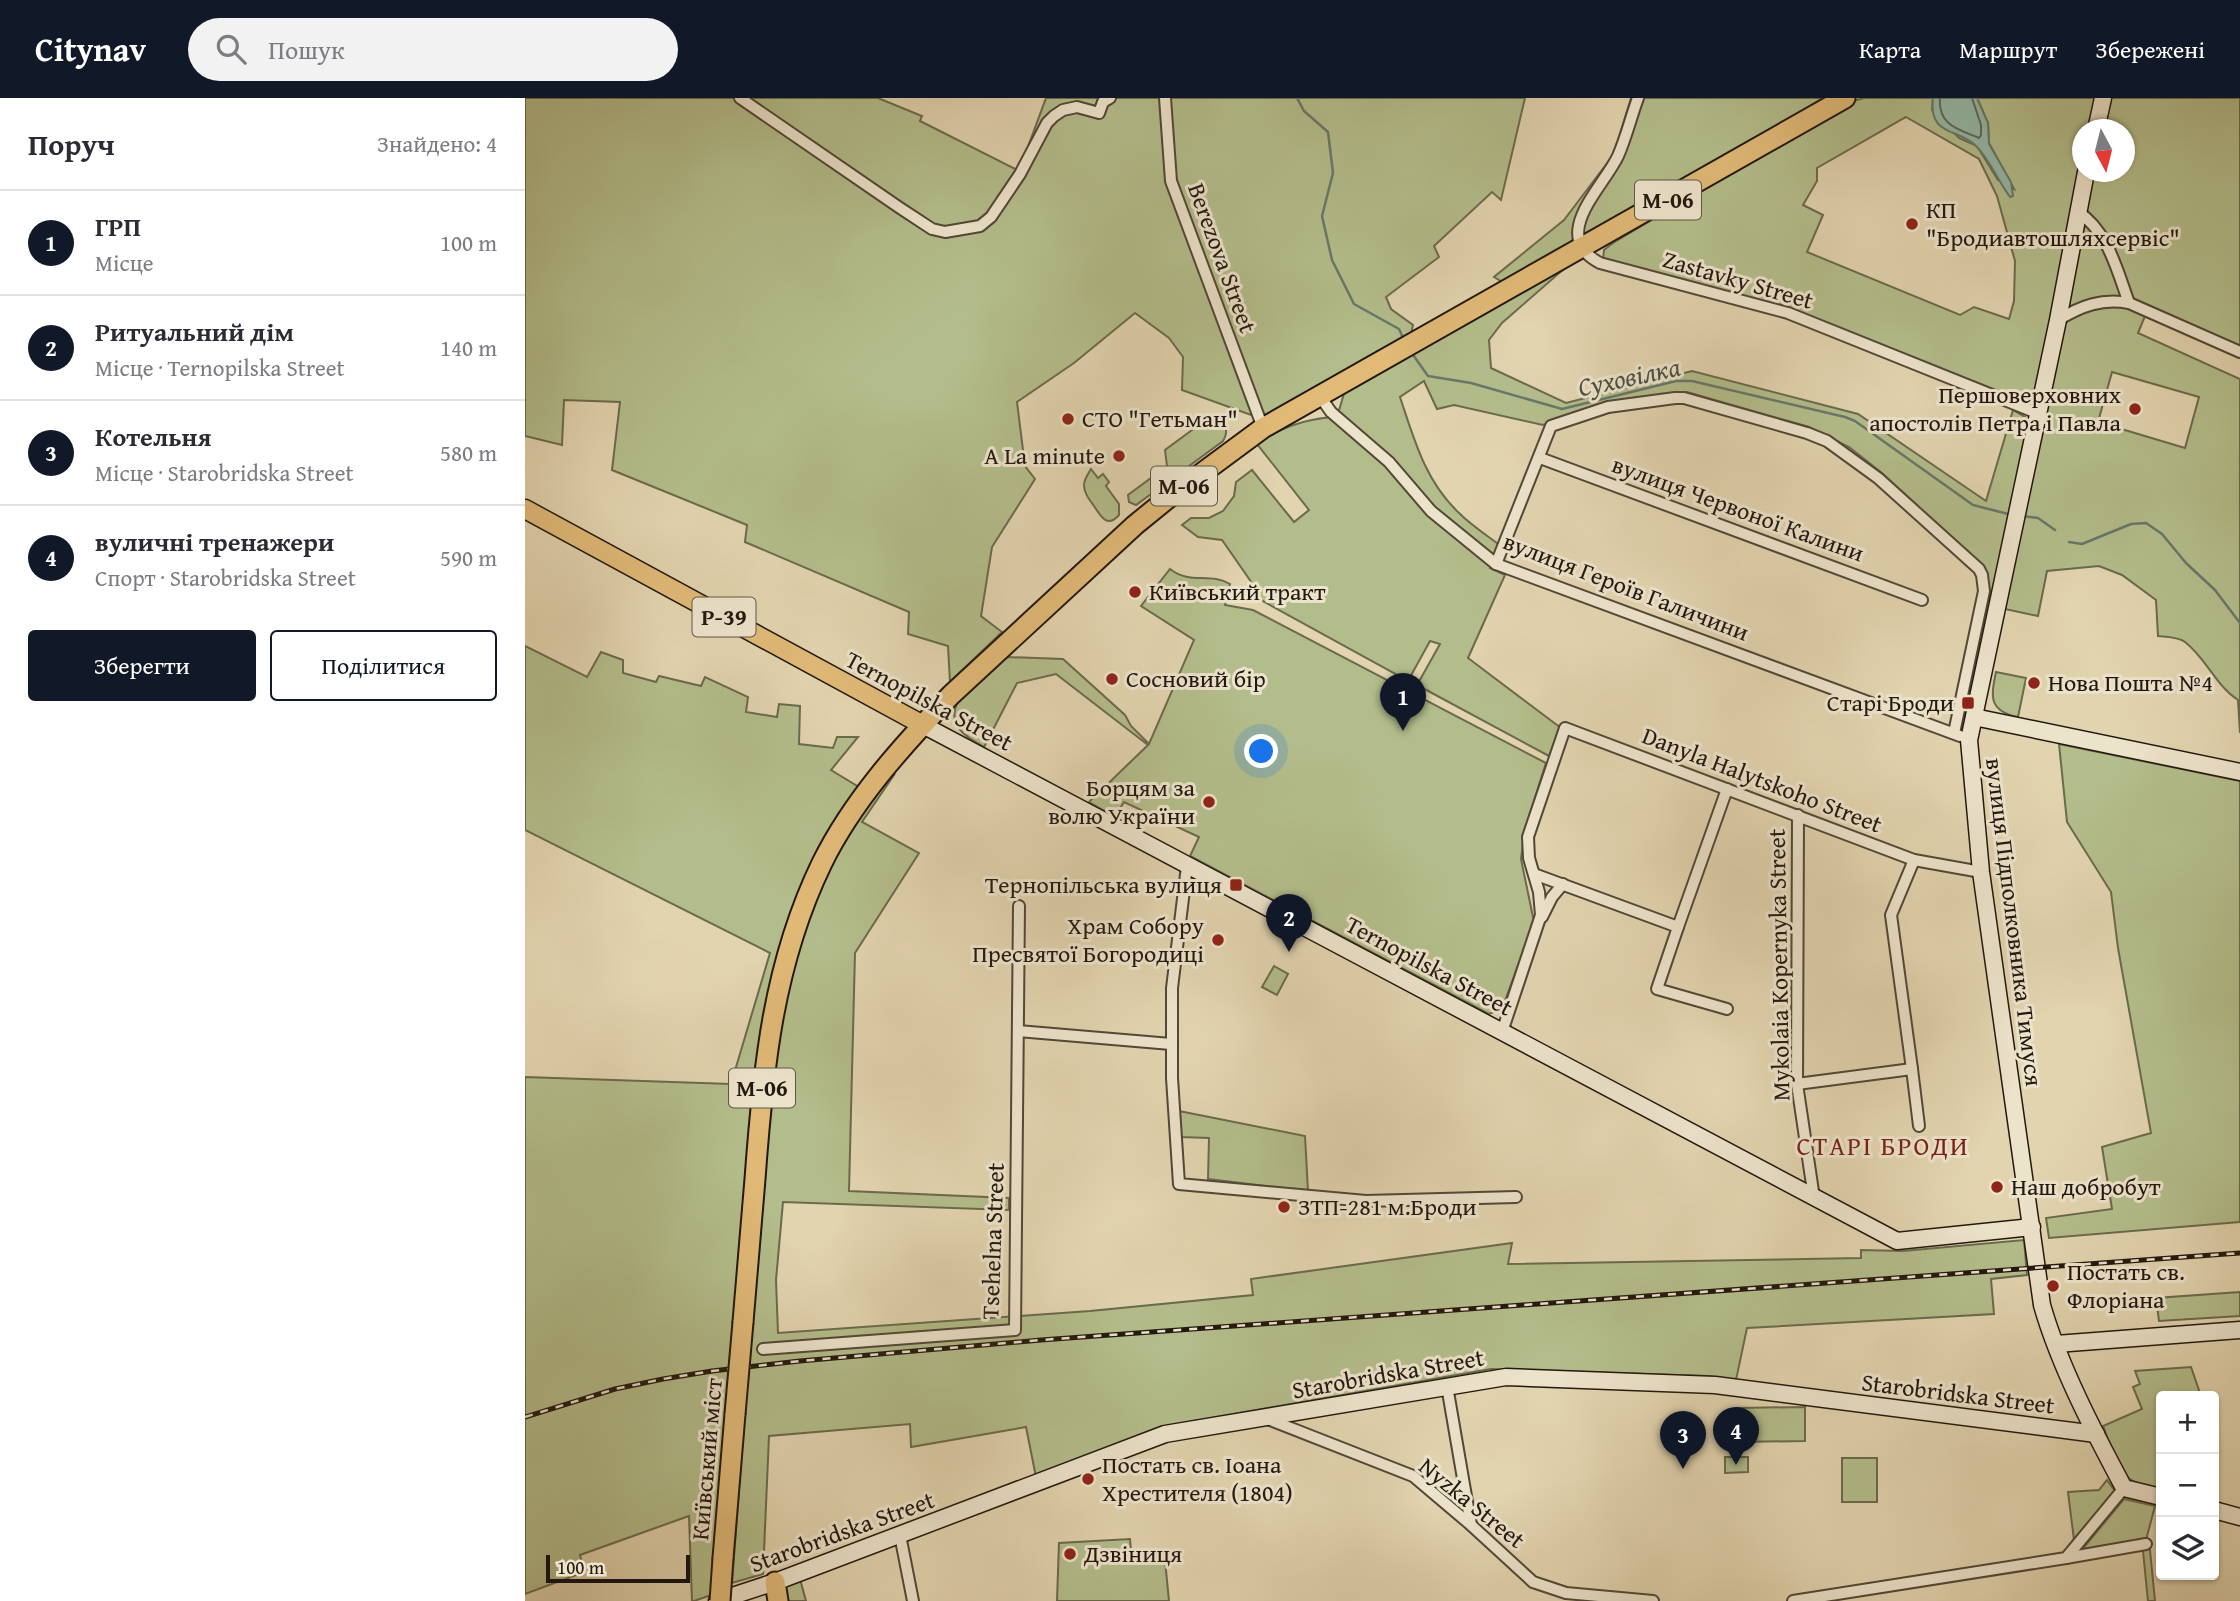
<!DOCTYPE html>
<html lang="uk">
<head>
<meta charset="utf-8">
<style>
	:root { --surface:#fff; --page:#f2f2f3; --text:#2b2b33; --muted:#7c7c81; --line:#e1e1e2; --accent:#111827 }
	body { margin:0; font-family:"Gentium Book Plus",serif; background:var(--page); color:var(--text) }
	.controls { position:absolute; right:21px; bottom:21px; display:grid; overflow:hidden; border-radius:7px; box-shadow:0 2px 5px #0004 }
	.controls button { width:63px; height:63px; display:grid; place-items:center; padding:0; border:0; border-bottom:2px solid var(--line); background:var(--surface); color:var(--text); font:35px sans-serif }
	.compass { position:absolute; left:1547px; top:21px; width:63px; height:63px; border-radius:50%; background:var(--surface); box-shadow:0 2px 5px #0004; rotate:173deg }
	.scale { position:absolute; left:21px; bottom:18px; width:144px; box-sizing:border-box; padding-left:7px; border:4px solid #22180f; border-top:0; font-size:19px; line-height:24px; white-space:nowrap; color:#22180f; -webkit-text-stroke:5px #ece3cb; paint-order:stroke }
	.you { position:absolute; left:737px; top:654px; width:24px; height:24px; margin:-18px; border:5px solid #fff; border-radius:50%; background:#1a73e8; box-shadow:0 0 0 10px #1a73e833 }
	.badge { display:grid; place-items:center; width:46px; height:46px; border-radius:50%; background:var(--accent); color:#fff; font-size:23px; font-weight:700 }
	.pin { position:absolute; translate:-50% -58px; filter:drop-shadow(0 2px 4px #0008) }
	.pin::after { content:''; position:absolute; top:37px; width:24px; height:21px; background:inherit; clip-path:polygon(0 0,100% 0,50% 100%) }
	.list { margin:0; padding:0; list-style:none }
	h2 { display:flex; justify-content:space-between; align-items:center; height:91px; margin:0; padding:0 28px; font-size:30px }
	h2 small { font-size:23px; font-weight:400; color:var(--muted) }
	.list li { display:grid; grid-template-columns:46px 1fr auto; gap:21px; align-items:center; box-sizing:border-box; height:105px; padding:0 28px; border-top:2px solid var(--line) }
	.list b { display:block; font-size:26px; white-space:nowrap }
	.list p { margin:0; font-size:23px; white-space:nowrap; color:var(--muted) }
	.list em { font-size:23px; font-style:normal; color:var(--muted) }
	.actions { display:flex; gap:14px; padding:21px 28px }
	.actions a { flex:1; padding:16px 0; border:2px solid var(--accent); border-radius:7px; text-align:center; font-size:24px; color:var(--accent) }
	.actions .main { background:var(--accent); color:#fff }
	.icon { flex:none; width:38px; height:38px; fill:none; stroke:currentColor; stroke-width:2; stroke-linecap:round; stroke-linejoin:round }
	.map { position:relative; flex:none; width:1715px; height:1503px; overflow:hidden }
	header { display:flex; align-items:center; gap:42px; box-sizing:border-box; height:98px; padding:0 35px; background:var(--accent); color:#fff }
	header strong { font-size:33px }
	nav { display:flex; gap:38px; margin-inline-start:auto; font-size:24px }
	.search { width:490px; height:63px; background:var(--page); display:flex; align-items:center; gap:18px; box-sizing:border-box; padding:0 24px; border-radius:38px; color:var(--muted); font-size:26px }
	main { display:flex }
	aside { flex:1; background:var(--surface) }
	.map>svg:first-child { display:block }
</style>
</head>
<body>
<header>
<strong>Citynav</strong>
<div class="search"><svg class="icon" aria-label="search" viewBox="0 0 24 24"><circle cx="10" cy="10" r="6"/><path d="M15 15l6 6"/></svg>Пошук</div>
<nav><a>Карта</a><a>Маршрут</a><a>Збережені</a></nav>
</header>
<main>
<aside>
<h2>Поруч<small>Знайдено: 4</small></h2>
<ul class="list">
<li><span class="badge">1</span><div><b>ГРП</b><p>Місце</p></div><em>100 m</em></li>
<li><span class="badge">2</span><div><b>Ритуальний дім</b><p>Місце · Ternopilska Street</p></div><em>140 m</em></li>
<li><span class="badge">3</span><div><b>Котельня</b><p>Місце · Starobridska Street</p></div><em>580 m</em></li>
<li><span class="badge">4</span><div><b>вуличні тренажери</b><p>Спорт · Starobridska Street</p></div><em>590 m</em></li>
</ul>
<div class="actions"><a class="main">Зберегти</a><a>Поділитися</a></div>
</aside>
<div class="map">
<svg width="1715" height="1503" viewBox="0 0 1715 1503">
	<rect width="100%" height="100%" fill="#e2d4af"/>
	<filter id="stains"><feTurbulence type="fractalNoise" baseFrequency=".00286" numOctaves="4"/><feColorMatrix values="0 0 0 0 .2 0 0 0 0 .09 0 0 0 0 .02 0 0 0 .5 -.17"/></filter>
	<radialGradient id="worn" r=".72"><stop offset=".6" stop-color="#630" stop-opacity="0"/><stop offset="1" stop-color="#630" stop-opacity=".3"/></radialGradient>
	<g fill="#b3bd8b" stroke="#6a6a4d" stroke-width="2" fill-rule="evenodd">
		<path d="M0,0H353L397,18L395,23L494,73L521,0H1000L976,102L967,94L909,148L914,159L861,199L866,211L888,227L886,236L737,321L657,292L658,259L644,240L610,215L549,265L492,304L500,368L510,381L467,449L456,518L477,534L425,584L423,548L383,536L384,514L220,444L222,427L87,372L95,304L39,302L37,347L0,338Z"/>
		<path d="M1106,0H1298L1231,42L979,185L969,179L1039,122L1089,56Z"/>
		<path d="M1339,0H1408L1407,12L1434,40L1452,48L1473,82L1489,91L1464,45L1463,25L1452,0H1573L1565,31L1558,32L1557,63L1508,313L1263,215L1078,162L1079,152L1088,145L1324,4ZM1381,19L1454,61L1472,98L1490,163L1489,203L1484,221L1449,209L1435,217L1282,154L1298,117L1278,107L1292,83V70Z"/>
		<path d="M1585,0H1715V248L1607,200L1558,113L1567,74H1600V32L1577,31Z"/>
		<path d="M1557,125L1561,126L1579,148L1599,200L1574,199L1540,213Z"/>
		<path d="M1048,163L977,225L964,242L966,270L1041,305L1167,273L1333,316L1461,403L1488,312L1500,319L1503,324L1468,502L1461,501L1458,468L1357,375L1324,349L1284,329L1162,294L1094,303L1018,327L929,307L912,311L899,283L875,299C889,341 900,383 934,415C947,428 963,438 977,449L965,470L980,477L943,560L1036,630L1024,658L892,587L915,546L905,543L883,583L734,501L726,493L729,488L697,442L673,439L657,427L666,420H684L698,413L709,398L711,384L727,372L769,424L784,412L732,346C756,329 782,320 812,319L821,289Z"/>
		<path d="M1574,208L1603,209L1620,218L1613,235L1715,281V635L1713,602C1691,588 1681,560 1660,544C1654,539 1641,539 1633,538L1631,502L1597,477L1574,468L1522,473L1513,518L1480,511L1539,224ZM1587,274L1674,299L1660,350L1573,324Z"/>
		<path d="M687,320C700,322 705,331 698,343L611,407L604,404L603,397L642,368L640,352L682,321Z"/>
		<path d="M566,371L573,380L578,376L584,384L581,388L594,406V417C582,431 575,417 569,408C564,401 559,395 559,387C559,381 563,376 566,371Z"/>
		<path d="M645,471C665,487 685,474 705,486L700,507L728,512L1021,665L1000,731L996,761L1009,824L977,911L964,916L665,758L674,739L599,704L590,719L564,704L623,647L531,576L492,585L459,649C441,639 422,628 432,605L481,559L538,561L600,617L606,628L624,646L669,542L616,508Z"/>
		<path d="M0,548L62,579L76,554L98,562V575L131,584L134,578L176,588L180,579L223,599L221,614L252,619L254,606L275,608L274,646L308,650L312,639H333L306,672L337,691L257,858L189,1496L169,1503H167L164,1418L55,1457L59,1474L0,1496V979L206,986L245,855L0,732Z"/>
		<path d="M1471,574L1501,580L1493,619C1463,613 1466,598 1471,574Z"/>
		<path d="M1534,646L1715,683V1124L1524,1140L1521,1120L1587,1111L1577,1049L1626,1035L1593,850L1586,794L1542,724Z"/>
		<path d="M365,677H369L337,724L394,755L330,855L324,1093L484,1100V1112L258,1104L251,1182L253,1235L565,1213L728,1197L726,1181L987,1145L983,1166L1336,1160V1152L1378,1153L1499,1142L1502,1177L1466,1181L1469,1216L1222,1230L1211,1282L1183,1278L966,1271L635,1329L511,1379L501,1329L386,1349L385,1326L244,1338L238,1476L207,1485L248,942L289,796L330,721Z"/>
		<path d="M749,868L763,876L752,897L737,889Z"/>
		<path d="M654,1013L780,1038L783,1093L683,1081L684,1040L655,1039Z"/>
		<path d="M1715,1194V1218L1634,1223L1631,1200Z"/>
		<path d="M1666,1269L1676,1298H1636V1391C1627,1389 1616,1388 1608,1383C1591,1375 1585,1344 1578,1328L1617,1311L1608,1289L1615,1286L1610,1273Z"/>
		<path d="M1280,1309V1343L1212,1344V1310Z"/>
		<path d="M1200,1359H1223V1374L1200,1375Z"/>
		<rect x="1317" y="1360" width="35" height="44"/>
		<path d="M1582,1382L1590,1393L1546,1446L1549,1442L1543,1394L1574,1392Z"/>
		<path d="M1599,1401L1630,1408L1621,1442H1624L1630,1503H1623L1617,1443L1555,1454Z"/>
		<path d="M605,1441L606,1453L639,1452L644,1503H532L534,1445Z"/>
		<path d="M275,1481L281,1503H260L259,1487Z"/>
	</g>
	<path fill="#95b8a7" stroke="#67786a" stroke-width="2" d="M1408,0H1452L1463,25L1464,46L1486,84L1488,98L1485,99C1473,83 1465,62 1451,48C1434,30 1403,39 1408,0Z"/>
	<g fill="none" stroke-linecap="round" stroke-linejoin="round">
		<path stroke="#5c685b" stroke-width="2" d="M1415,0C1413,27 1432,31 1454,40L1456,37V27L1447,0"/>
		<g stroke="#67786a" stroke-width="2.5">
			<path d="M772,0L779,13L803,34L808,75L797,118L807,162L829,206L874,231L879,242"/>
			<path d="M886,254L903,278L946,285L1037,311L1151,283H1167L1320,319L1330,323L1448,407L1487,417"/>
			<path d="M1497,418L1513,420L1530,432"/>
			<path d="M1544,444L1557,446L1606,426L1621,425L1637,436L1661,465L1690,492L1715,525"/>
		</g>
		<g stroke="#524737" stroke-width="14">
			<g id="street">
				<path d="M215,0L375,110L407,131L420,134L455,128L466,119L495,76L522,25L529,18L538,12L552,9L574,15L578,4L585,0"/>
				<path d="M640,0L646,83L738,330"/>
				<path d="M1113,0C1106,19 1101,40 1093,58C1078,90 1023,138 1075,165L1263,215L1512,315"/>
				<path d="M1552,113C1583,133 1592,172 1604,205"/>
				<path d="M1533,222C1556,208 1577,200 1604,205L1715,254"/>
				<path d="M794,297L806,314L864,364L906,413L971,466L1435,638"/>
				<path d="M1015,360L1397,502"/>
				<path d="M971,466L1026,328L1083,309L1150,300H1159L1282,335L1302,343L1353,380L1454,471L1457,477L1459,493L1429,635"/>
				<path d="M1273,717L1272,986L1289,1100"/>
				<path d="M662,768L647,890V980L654,1086L841,1103L991,1099"/>
				<path d="M1009,776L1153,829L1132,891L1202,911"/>
				<path d="M1017,819L1027,799L1038,786"/>
				<path d="M1153,829L1202,691"/>
				<path d="M493,933L646,946"/>
				<path d="M977,934L1016,817L1014,794L1004,760L1003,739L1040,630L1389,762L1456,774"/>
				<path d="M1387,971L1366,817L1389,762"/>
				<path d="M1272,986L1387,971L1394,1028"/>
				<path d="M238,1251L490,1232L494,808"/>
				<path d="M922,1288L946,1427"/>
				<path d="M740,1320L888,1378L946,1427L1008,1484L1041,1495L1128,1503"/>
				<path d="M375,1437L388,1503"/>
				<path d="M1541,1460L1621,1446"/>
				<path d="M1268,1503L1541,1460L1599,1390"/>
			</g>
		</g>
		<g stroke="#22180f" stroke-width="19">
			<g id="secondary">
				<path d="M1571,32L1578,0"/>
				<path d="M1561,74L1533,222L1444,642L1456,774L1517,1207C1534,1267 1569,1334 1599,1390L1636,1399"/>
				<path d="M1449,619L1715,674"/>
				<path d="M398,627L1372,1143L1507,1129"/>
				<path d="M1531,1246L1715,1232"/>
				<path d="M1689,1412L1715,1419"/>
				<path d="M192,1503L250,1484L640,1336L981,1279L1190,1287L1571,1336"/>
			</g>
		</g>
		<g stroke="#22180f" stroke-width="21">
			<path id="primary" d="M0,411L398,627"/>
		</g>
		<g stroke="#22180f" stroke-width="23">
			<g id="highway">
				<path d="M218,1224C222,1176 226,1128 230,1081C238,971 248,866 297,765C328,702 378,647 426,597L610,427L642,401L738,330L1320,0"/>
				<path d="M198,1460L210,1316"/>
				<path d="M250,1484L253,1503"/>
			</g>
		</g>
		<use href="#street" stroke="#ece3cb" stroke-width="10"/>
		<use href="#secondary" stroke="#ece3cb" stroke-width="16"/>
		<use href="#primary" stroke="#e1ba78" stroke-width="18"/>
		<use href="#highway" stroke="#e1ba78" stroke-width="19"/>
		<g stroke="#22180f" stroke-width="5">
			<path id="rail" d="M0,1319L90,1291L138,1281L187,1273L275,1263L516,1242L1715,1155"/>
		</g>
		<use href="#rail" stroke="#ece3cb" stroke-width="2.5" stroke-dasharray="8" stroke-linecap="butt"/>
		<g stroke="#22180f" stroke-width="23" stroke-linecap="butt">
			<g id="highway-bridge">
				<path d="M210,1316L218,1224"/>
				<path d="M195,1503L198,1460"/>
			</g>
		</g>
		<use href="#highway-bridge" stroke="#e1ba78" stroke-width="19"/>
	</g>
	<g fill="#8f2418" stroke="#ece3cb" stroke-width="2.5">
		<circle cx="1387" cy="126" r="7"/>
		<circle cx="1610" cy="311" r="7"/>
		<circle cx="543" cy="321" r="7"/>
		<circle cx="594" cy="358" r="7"/>
		<circle cx="610" cy="494" r="7"/>
		<circle cx="587" cy="581" r="7"/>
		<circle cx="1509" cy="585" r="7"/>
		<rect x="1436" y="598" width="14" height="14" rx="3.5"/>
		<circle cx="684" cy="704" r="7"/>
		<rect x="704" y="780" width="14" height="14" rx="3.5"/>
		<circle cx="693" cy="842" r="7"/>
		<circle cx="1472" cy="1089" r="7"/>
		<circle cx="759" cy="1109" r="7"/>
		<circle cx="1528" cy="1188" r="7"/>
		<circle cx="563" cy="1381" r="7"/>
		<circle cx="545" cy="1456" r="7"/>
	</g>
	<g text-anchor="middle" stroke-width="6" stroke-linejoin="round" paint-order="stroke">
		<g fill="#ece3cb" stroke="#5f5547" stroke-width="2">
			<rect x="1110" y="82.5" width="66" height="39" rx="5"/>
			<rect x="626" y="368.5" width="66" height="39" rx="5"/>
			<rect x="167.5" y="499.5" width="63" height="39" rx="5"/>
			<rect x="204" y="970.5" width="66" height="39" rx="5"/>
		</g>
		<g font-size="23" font-weight="bold" fill="#22180f">
			<text x="1143" y="110">М-06</text>
			<text x="659" y="396">М-06</text>
			<text x="199" y="527">Р-39</text>
			<text x="237" y="998">М-06</text>
		</g>
		<g font-size="24" fill="#22180f" stroke="#ece3cb" text-anchor="start">
			<text x="1401" y="120">КП<tspan x="1401" dy="28">"Бродиавтошляхсервіс"</tspan></text>
			<text x="1596" y="305" text-anchor="end">Першоверховних<tspan x="1596" dy="28">апостолів Петра і Павла</tspan></text>
			<text x="557" y="329">СТО "Гетьман"</text>
			<text x="580" y="366" text-anchor="end">A La minute</text>
			<text x="624" y="502">Київський тракт</text>
			<text x="601" y="589">Сосновий бір</text>
			<text x="1523" y="593">Нова Пошта №4</text>
			<text x="1429" y="613" text-anchor="end">Старі Броди</text>
			<text x="670" y="698" text-anchor="end">Борцям за<tspan x="670" dy="28">волю України</tspan></text>
			<text x="697" y="795" text-anchor="end">Тернопільська вулиця</text>
			<text x="679" y="836" text-anchor="end">Храм Собору<tspan x="679" dy="28">Пресвятої Богородиці</tspan></text>
			<text x="1486" y="1097">Наш добробут</text>
			<text x="773" y="1117">ЗТП-281 м.Броди</text>
			<text x="1542" y="1182">Постать св.<tspan x="1542" dy="28">Флоріана</tspan></text>
			<text x="577" y="1375">Постать св. Іоана<tspan x="577" dy="28">Хрестителя (1804)</tspan></text>
			<text x="559" y="1464">Дзвіниця</text>
		</g>
		<g font-size="24" fill="#22180f" stroke="#ece3cb">
			<text transform="translate(697 160) rotate(70)" y="8">Berezova Street</text>
			<text transform="translate(1213 182) rotate(16)" y="8">Zastavky Street</text>
			<text transform="translate(1213 411) rotate(20)" y="8">вулиця Червоної Калини</text>
			<text transform="translate(1101 489) rotate(21)" y="8">вулиця Героїв Галичини</text>
			<text transform="translate(404 603) rotate(28)" y="8">Ternopilska Street</text>
			<text transform="translate(1237 682) rotate(21)" y="8">Danyla Halytskoho Street</text>
			<text transform="translate(1489 824) rotate(83)" y="8">вулиця Підполковника Тимуся</text>
			<text transform="translate(1254 867) rotate(-91)" y="8">Mykolaia Kopernyka Street</text>
			<text transform="translate(904 868) rotate(28)" y="8">Ternopilska Street</text>
			<text transform="translate(468 1143) rotate(-88)" y="8">Tsehelna Street</text>
			<text transform="translate(863 1276) rotate(-10)" y="8">Starobridska Street</text>
			<text transform="translate(1433 1296) rotate(7)" y="8">Starobridska Street</text>
			<text transform="translate(182 1361) rotate(-85)" y="8">Київський міст</text>
			<text transform="translate(947 1405) rotate(39)" y="8">Nyzka Street</text>
			<text transform="translate(317 1434) rotate(-20)" y="8">Starobridska Street</text>
		</g>
		<g font-size="26" font-style="italic" fill="#4a5044" stroke="#ece3cb">
			<text transform="translate(1104 279) rotate(-12)" y="9">Суховілка</text>
		</g>
		<g font-size="26" letter-spacing="2" fill="#7a1f14" stroke="#ece3cb">
			<text x="1358" y="1057">СТАРІ БРОДИ</text>
		</g>
	</g>
	<rect width="100%" height="100%" filter="url(#stains)"/>
	<rect width="100%" height="100%" fill="url(#worn)"/>
</svg>
<div class="controls">
<button>+</button>
<button>−</button>
<button><svg class="icon" aria-label="layers" viewBox="0 0 24 24"><path d="M12 4l9 5-9 5-9-5zM3 14l9 5 9-5"/></svg></button>
</div>
<svg class="compass" viewBox="-18 -18 36 36"><path d="M0-13l5 13h-10z" fill="#e53935"/><path d="M0 13l5-13h-10z" fill="#7c7c81"/></svg>
<div class="scale">100 m</div>
<div class="you"></div>
<div class="pin badge" style="left:878px;top:633px">1</div>
<div class="pin badge" style="left:764px;top:854px">2</div>
<div class="pin badge" style="left:1158px;top:1371px">3</div>
<div class="pin badge" style="left:1211px;top:1367px">4</div>
</div>
</main>
</body>
</html>
